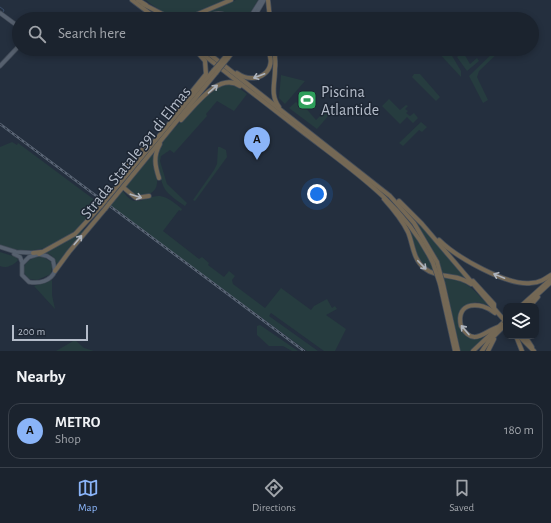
<!DOCTYPE html>
<html lang="en">
<head>
<meta charset="utf-8">
<style>
	:root { --surface:#1b232e; --page:#282f3a; --text:#f1f3f6; --muted:#a0a4aa; --line:#39404a; --accent:#8ab4f8 }
	body { margin:0; font-family:"Alegreya Sans",sans-serif; background:var(--page); color:var(--text) }
	.controls { position:absolute; right:12px; bottom:12px; display:grid; overflow:hidden; border-radius:8px; box-shadow:0 2px 6px #0003 }
	.controls button { width:36px; height:36px; display:grid; place-items:center; padding:0; border:0; border-bottom:1px solid var(--line); background:var(--surface); color:var(--text); font:20px sans-serif }
	.scale { position:absolute; left:12px; bottom:10px; width:76px; box-sizing:border-box; padding-left:4px; border:2px solid #b4bcc9; border-top:0; font-size:11px; line-height:14px; white-space:nowrap; color:#b4bcc9; -webkit-text-stroke:3px #1d2633; paint-order:stroke }
	.you { position:absolute; left:317px; top:194px; width:14px; height:14px; margin:-10px; border:3px solid #fff; border-radius:50%; background:#1a73e8; box-shadow:0 0 0 6px #1a73e833 }
	.badge { display:grid; place-items:center; width:26px; height:26px; border-radius:50%; background:var(--accent); color:#111; font-size:13px; font-weight:700 }
	.pin { position:absolute; translate:-50% -33px; filter:drop-shadow(0 1px 2px #0008) }
	.pin::after { content:''; position:absolute; top:21px; width:14px; height:12px; background:inherit; clip-path:polygon(0 0,100% 0,50% 100%) }
	.list { margin:0; padding:0; list-style:none }
	h2 { display:flex; justify-content:space-between; align-items:center; height:52px; margin:0; padding:0 16px; font-size:17px }
	h2 small { font-size:13px; font-weight:400; color:var(--muted) }
	.list li { display:grid; grid-template-columns:26px 1fr auto; gap:12px; align-items:center; box-sizing:border-box; height:56px; margin:0 8px 8px; padding:0 8px; border:1px solid var(--line); border-radius:12px }
	.list b { display:block; font-size:15px; white-space:nowrap }
	.list p { margin:0; font-size:13px; white-space:nowrap; color:var(--muted) }
	.list em { font-size:13px; font-style:normal; color:var(--muted) }
	.icon { flex:none; width:22px; height:22px; fill:none; stroke:currentColor; stroke-width:2; stroke-linecap:round; stroke-linejoin:round }
	.map { position:relative; flex:none; width:551px; height:351px; overflow:hidden }
	.search { position:absolute; background:var(--surface); box-shadow:0 2px 6px #0003; left:12px; right:12px; top:12px; height:44px; display:flex; align-items:center; gap:10px; box-sizing:border-box; padding:0 14px; border-radius:22px; color:var(--muted); font-size:15px }
	.sheet { height:116px; background:var(--surface) }
	nav { display:flex; justify-content:space-around; align-items:center; box-sizing:border-box; height:56px; border-top:1px solid var(--line); background:var(--surface); font-size:11px; color:var(--muted) }
	nav a { display:grid; justify-items:center; gap:2px }
	nav .on { color:var(--accent) }
	.map>svg:first-child { display:block }
</style>
</head>
<body>
<div class="map">
<svg width="551" height="351" viewBox="0 0 551 351">
	<rect width="100%" height="100%" fill="#242f3e"/>
	<g fill="#263c3f">
		<path d="M146,0H227C189,17 182,29 146,0Z"/>
		<path d="M236,0H258L247,19H234C226,9 212,10 202,19H191Z"/>
		<path d="M437,49H448L461,71V77L436,50Z"/>
		<path d="M497,49L501,50L479,71L477,77L488,100L483,103L469,76Z"/>
		<path d="M463,52L470,64L477,58L479,61L467,71L457,57Z"/>
		<path d="M414,74H420L440,97L436,101L412,77Z"/>
		<path d="M281,75L305,81L285,104L279,98Z"/>
		<path d="M230,83L236,86L247,94L234,111L217,101L206,114L207,116L174,153L170,150L161,156L160,161L167,184L187,203L185,206C179,202 173,198 168,193C163,188 162,182 160,176C151,147 169,133 189,114C203,100 210,89 230,83Z"/>
		<path d="M389,99L400,110L406,105L408,106L405,109L408,111L406,113L410,116L414,113L418,118L413,123L407,117L400,124L382,106Z"/>
		<path d="M296,102L302,107L304,106L316,120L323,113V105L328,109L329,115L317,129L289,108Z"/>
		<path d="M421,122L427,127L422,132L419,130L403,146L399,143Z"/>
		<path d="M12,142L17,145L18,143L100,204C73,237 44,262 0,245V147Z"/>
		<path d="M218,147H220L226,150L227,157L195,201L193,200L214,170L217,164Z"/>
		<path d="M153,153C156,156 156,162 156,167C159,188 158,194 136,197L125,188Z"/>
		<path d="M123,191C135,211 146,195 160,196C168,197 176,204 182,209L181,211L179,210L163,231L199,259L202,257L209,263L208,265L224,277L229,271L235,276L232,280L233,284L265,308L281,288L311,310L314,306L327,299L332,308L335,306L337,309L326,315L346,329L335,351H324L271,313L269,316L318,351H307L109,205Z"/>
		<path d="M412,216L414,218L468,280C457,274 446,276 434,273C414,267 413,236 404,221L405,220L431,263L438,262L431,246Z"/>
		<path d="M86,228L57,264L51,255L46,253Z"/>
		<path d="M0,252L16,257L18,260C14,265 6,269 0,266Z"/>
		<path d="M42,256L51,262L52,267L51,274L37,280L28,279L23,271C25,260 32,258 42,256Z"/>
		<path d="M443,278C466,279 473,289 488,305L477,302L468,304L459,316C456,334 470,341 485,337L470,351H460Z"/>
		<path d="M52,280V295L55,309L34,286Z"/>
		<path d="M260,325L263,327L298,351H292L283,346H269L257,335V326Z"/>
		<path d="M75,340L84,348L94,351H56Z"/>
	</g>
	<g fill="none" stroke-linecap="round" stroke-linejoin="round">
		<path stroke="#394c67" stroke-width="1" d="M0,7L4,10L3,12"/>
		<g stroke="#414a57" stroke-width="5">
			<g id="major">
				<path d="M0,13L19,27"/>
				<path d="M249,19L261,0"/>
				<path d="M253,19L264,0"/>
				<path d="M0,66L19,46"/>
				<path d="M0,247L16,252L36,253"/>
				<path d="M14,254L20,257L22,262"/>
				<path d="M39,254L47,256L53,260L55,271C51,281 39,284 29,282L22,275V264L29,257Z"/>
			</g>
		</g>
		<g stroke="#434c59" stroke-width="5.5">
			<g id="highway">
				<path d="M132,0L157,19"/>
				<path d="M138,0L146,5"/>
				<path d="M268,0L270,19"/>
				<path d="M143,4L172,19"/>
				<path d="M186,19L231,0"/>
				<path d="M205,19C214,12 223,12 232,19"/>
				<path d="M196,49C232,77 268,105 304,133C355,172 404,204 433,263"/>
				<path d="M203,49L390,196L414,223L437,262"/>
				<path d="M274,49C275,56 276,62 275,69C275,83 270,95 279,107"/>
				<path d="M226,56L231,49"/>
				<path d="M228,58L235,49"/>
				<path d="M237,73C256,87 280,70 267,49"/>
				<path d="M173,115L206,74L205,61L199,54"/>
				<path d="M181,120C195,106 219,71 240,86"/>
				<path d="M121,178L124,168L151,141"/>
				<path d="M159,178C155,166 153,156 160,144"/>
				<path d="M124,188L136,198L149,196"/>
				<path d="M384,199C393,209 402,220 408,232C413,244 413,259 424,268C438,279 456,273 471,284"/>
				<path d="M105,201L213,71"/>
				<path d="M399,201L422,224L504,320"/>
				<path d="M109,204L216,73"/>
				<path d="M439,240C456,257 507,286 531,283C539,283 545,279 551,275"/>
				<path d="M33,253L41,252"/>
				<path d="M39,254L75,234L101,206"/>
				<path d="M55,271L69,252L105,209"/>
				<path d="M473,281L494,304V308"/>
				<path d="M440,284L455,351"/>
				<path d="M443,284L458,351"/>
				<path d="M521,306L551,279"/>
				<path d="M525,306L551,282"/>
				<path d="M530,306L538,297"/>
				<path d="M495,313C481,301 455,301 461,326C474,349 486,329 499,327"/>
				<path d="M516,336L522,351"/>
				<path d="M519,336L534,351"/>
				<path d="M525,336L532,347"/>
				<path d="M473,351L506,320"/>
				<path d="M482,351L488,342L506,324"/>
				<path d="M488,351L494,339"/>
			</g>
		</g>
		<use href="#major" stroke="#56606e" stroke-width="3.5"/>
		<use href="#highway" stroke="#746855" stroke-width="4"/>
		<g stroke="#5a6575" stroke-width="2.5">
			<path id="rail" d="M0,124L304,351"/>
		</g>
		<use href="#rail" stroke="#1d2633" stroke-width="1" stroke-dasharray="3" stroke-linecap="butt"/>
		<g stroke="#434c59" stroke-width="5.5" stroke-linecap="butt">
			<g id="highway-bridge">
				<path d="M213,71L226,56"/>
				<path d="M216,73L228,58"/>
				<path d="M101,206L105,201"/>
				<path d="M105,209L109,204"/>
				<path d="M437,262L443,284"/>
				<path d="M433,263L440,284"/>
				<path d="M504,320L506,322"/>
			</g>
		</g>
		<use href="#highway-bridge" stroke="#746855" stroke-width="4"/>
	</g>
	<defs><path id="oneway-shaft" d="M-6 0H5M1.5-3L5.5 0L1.5 3" fill="none" stroke-width="1.6" stroke-linecap="round" stroke-linejoin="round"/></defs>
	<g stroke="#aeb4bd">
		<use href="#oneway-shaft" transform="translate(259 76) rotate(159)"/>
		<use href="#oneway-shaft" transform="translate(213 89) rotate(-41)"/>
		<use href="#oneway-shaft" transform="translate(136 196) rotate(18)"/>
		<use href="#oneway-shaft" transform="translate(78 240) rotate(-50)"/>
		<use href="#oneway-shaft" transform="translate(422 265) rotate(46)"/>
		<use href="#oneway-shaft" transform="translate(499 276) rotate(-158)"/>
		<use href="#oneway-shaft" transform="translate(465 330) rotate(-131)"/>
	</g>
	<defs>
		<g id="stadium-square" transform="scale(1)"><rect x="-9" y="-9" width="18" height="18" rx="4" fill="#2e9e5b" stroke="#1d2633"/><path d="M0-5a6.5 5 0 1 0 0 10a6.5 5 0 1 0 0-10ZM-3.5-1.8h7v3.6h-7Z" fill="#fff"/></g>
	</defs>
	<g fill-rule="evenodd">
		<use href="#stadium-square" x="307" y="100"/>
	</g>
	<g text-anchor="middle" stroke-width="3" stroke-linejoin="round" paint-order="stroke">
		<g font-size="16" fill="#b4bcc9" stroke="#1d2633" text-anchor="start">
			<text x="321" y="97">Piscina<tspan x="321" dy="18">Atlantide</tspan></text>
		</g>
		<g font-size="16" fill="#b4bcc9" stroke="#1d2633">
			<text transform="translate(135 152) rotate(-51)" y="6">Strada Statale 391 di Elmas</text>
		</g>
	</g>
</svg>
<div class="controls">
<button><svg class="icon" aria-label="layers" viewBox="0 0 24 24"><path d="M12 4l9 5-9 5-9-5zM3 14l9 5 9-5"/></svg></button>
</div>
<div class="scale">200 m</div>
<div class="you"></div>
<div class="pin badge" style="left:257px;top:160px">A</div>
<div class="search"><svg class="icon" aria-label="search" viewBox="0 0 24 24"><circle cx="10" cy="10" r="6"/><path d="M15 15l6 6"/></svg>Search here</div>
</div>
<section class="sheet">
<h2>Nearby<small></small></h2>
<ul class="list">
<li><span class="badge">A</span><div><b>METRO</b><p>Shop</p></div><em>180 m</em></li>
</ul>
</section>
<nav>
<a class="on"><svg class="icon" aria-label="map" viewBox="0 0 24 24"><path d="M3 6l6-2 6 2 6-2v14l-6 2-6-2-6 2zM9 4v14M15 6v14"/></svg>Map</a>
<a><svg class="icon" aria-label="directions" viewBox="0 0 24 24"><path d="M12 3l9 9-9 9-9-9zM9 14v-3h6M13 9l2 2-2 2"/></svg>Directions</a>
<a><svg class="icon" aria-label="saved" viewBox="0 0 24 24"><path d="M7 4h10v16l-5-4-5 4z"/></svg>Saved</a>
</nav>
</body>
</html>
